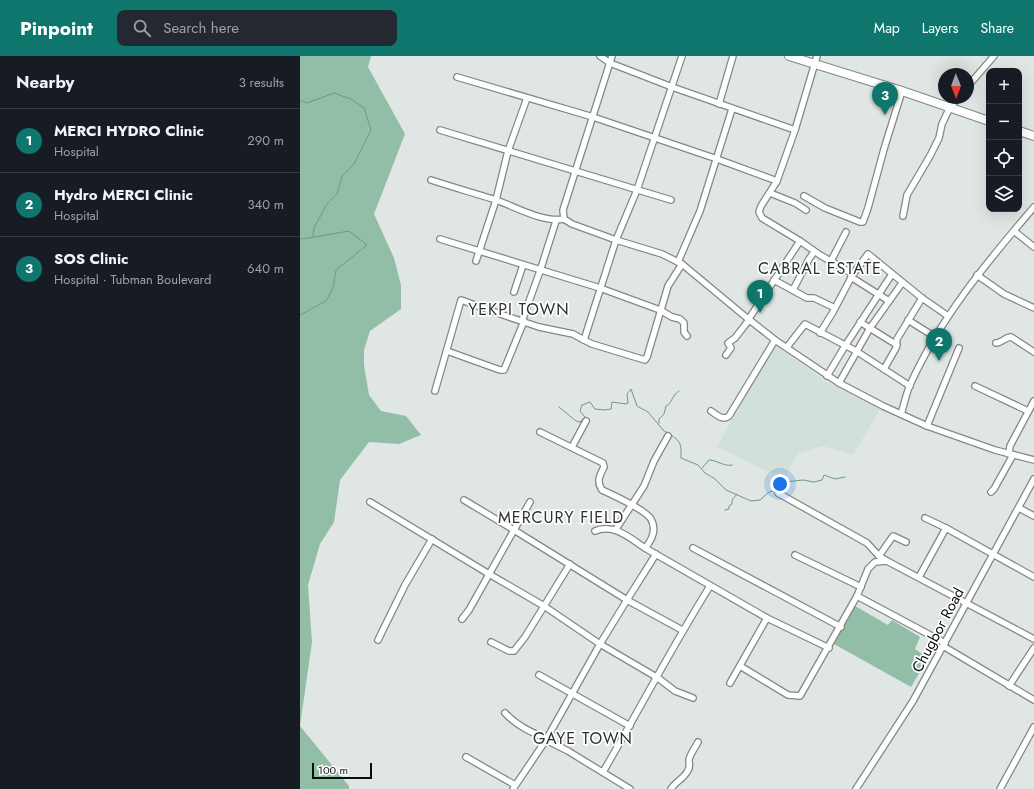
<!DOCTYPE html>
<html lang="en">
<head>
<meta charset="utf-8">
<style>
	:root { --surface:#171b24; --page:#242831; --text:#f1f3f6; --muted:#9ea1a6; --line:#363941; --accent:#0f766e }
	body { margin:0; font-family:Jost,sans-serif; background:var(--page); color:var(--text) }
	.controls { position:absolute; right:12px; top:12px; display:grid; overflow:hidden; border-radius:8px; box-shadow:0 4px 16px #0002 }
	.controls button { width:36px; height:36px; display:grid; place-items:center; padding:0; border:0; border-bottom:1px solid var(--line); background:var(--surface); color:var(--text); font:20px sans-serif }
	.compass { position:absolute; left:638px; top:12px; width:36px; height:36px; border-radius:50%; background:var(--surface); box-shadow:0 4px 16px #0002; rotate:179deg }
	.scale { position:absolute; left:12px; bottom:10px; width:60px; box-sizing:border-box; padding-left:4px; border:2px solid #0a0d0b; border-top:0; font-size:11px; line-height:14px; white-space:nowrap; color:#0a0d0b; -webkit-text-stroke:3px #fff; paint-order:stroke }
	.you { position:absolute; left:480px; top:428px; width:14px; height:14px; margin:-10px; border:3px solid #fff; border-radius:50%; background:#1a73e8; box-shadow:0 0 0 6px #1a73e833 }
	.badge { display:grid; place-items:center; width:26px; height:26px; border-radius:50%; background:var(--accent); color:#fff; font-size:13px; font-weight:700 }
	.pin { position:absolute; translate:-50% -33px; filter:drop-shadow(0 1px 2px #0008) }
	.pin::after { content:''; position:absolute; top:21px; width:14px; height:12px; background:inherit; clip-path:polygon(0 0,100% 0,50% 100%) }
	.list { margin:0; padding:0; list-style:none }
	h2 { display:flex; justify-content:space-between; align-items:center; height:52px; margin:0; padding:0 16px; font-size:17px }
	h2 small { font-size:13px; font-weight:400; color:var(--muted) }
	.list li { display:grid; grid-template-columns:26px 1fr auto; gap:12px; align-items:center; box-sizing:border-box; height:64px; padding:0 16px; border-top:1px solid var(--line) }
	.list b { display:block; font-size:15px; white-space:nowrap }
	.list p { margin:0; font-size:13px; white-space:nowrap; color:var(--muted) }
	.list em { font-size:13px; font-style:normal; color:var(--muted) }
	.icon { flex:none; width:22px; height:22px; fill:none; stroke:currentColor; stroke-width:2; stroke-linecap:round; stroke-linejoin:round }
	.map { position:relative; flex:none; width:734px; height:733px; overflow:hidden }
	header { display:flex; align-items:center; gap:24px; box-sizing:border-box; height:56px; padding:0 20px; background:var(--accent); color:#fff }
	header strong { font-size:19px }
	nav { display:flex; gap:22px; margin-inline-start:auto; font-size:14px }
	.search { width:280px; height:36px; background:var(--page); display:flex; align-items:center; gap:10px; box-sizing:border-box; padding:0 14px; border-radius:8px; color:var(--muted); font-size:15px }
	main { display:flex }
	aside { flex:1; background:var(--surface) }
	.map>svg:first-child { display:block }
</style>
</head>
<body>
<header>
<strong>Pinpoint</strong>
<div class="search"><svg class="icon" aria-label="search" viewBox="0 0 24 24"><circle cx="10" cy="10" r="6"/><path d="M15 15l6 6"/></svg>Search here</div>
<nav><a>Map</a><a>Layers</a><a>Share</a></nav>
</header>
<main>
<aside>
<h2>Nearby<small>3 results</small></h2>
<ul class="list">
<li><span class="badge">1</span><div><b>MERCI HYDRO Clinic</b><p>Hospital</p></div><em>290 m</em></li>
<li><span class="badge">2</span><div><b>Hydro MERCI Clinic</b><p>Hospital</p></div><em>340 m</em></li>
<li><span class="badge">3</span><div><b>SOS Clinic</b><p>Hospital · Tubman Boulevard</p></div><em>640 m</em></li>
</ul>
</aside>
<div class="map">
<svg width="734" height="733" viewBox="0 0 734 733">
	<rect width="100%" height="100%" fill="#e0e6e3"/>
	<path fill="#d1e0d8" d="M474,289L527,326L580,353L553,399L523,390L498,397L484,423L417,391Z"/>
	<g fill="#92bea7">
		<path d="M0,0H71L68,11L105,78L74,158L94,202L101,229V253L70,275L64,294V309L69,339L81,355L106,360L121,379L99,388L69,386L40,424L34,466L20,488L8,529L12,586L0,670L49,730V733H0Z"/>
		<path d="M555,550L588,569L592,564L620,581L615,593L628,602L611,631L534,588Z"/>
	</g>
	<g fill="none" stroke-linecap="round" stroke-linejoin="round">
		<g stroke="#6e9a84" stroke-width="1">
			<path d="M0,44L7,47L34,37L51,43L64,52L71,74L54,108L42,120L37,138L27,148L14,172L13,180"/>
			<path d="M0,182L3,183L49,175L67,189L36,214L33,232L26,245L0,259"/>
			<path d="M259,351L276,365L280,366L285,361L280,355L282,349L290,346L295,353L304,354L311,353L312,346L326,348L328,347L327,338L331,333L337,350L348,356L364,375L368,377"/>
			<path d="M359,367V363L364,358L366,350C372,348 371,340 379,335"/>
			<path d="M371,379C382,386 381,389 381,402L398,409L405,417L415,423L426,434L451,445L460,444L469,436L478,434L485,426L503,424L514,426L522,424L524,419L535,423L545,421"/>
			<path d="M402,412L409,404C417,404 424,411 432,409"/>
			<path d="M425,454L429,453V450L432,448V444L437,438"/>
		</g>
		<g stroke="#828885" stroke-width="8">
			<g id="minor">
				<path d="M300,0L310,7L372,31L495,74"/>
				<path d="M312,0L263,154L264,163L272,168L316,184L362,198L382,208L447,262L475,284L539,327L583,350L627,370L695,394L734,404"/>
				<path d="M382,0L337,134L316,184L284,284L292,288L345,304L347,301L368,230L382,208"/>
				<path d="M157,21L293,61L417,103L477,125"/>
				<path d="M668,30L694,0"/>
				<path d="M419,48L433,0"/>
				<path d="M140,74L371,144"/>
				<path d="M131,124C152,131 174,137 196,144C216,151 243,167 264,163"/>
				<path d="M470,137L495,147L506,154"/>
				<path d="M504,140L525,152L560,166H563L568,152L584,93L602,35"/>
				<path d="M603,160L607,139L630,100L639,82L642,68L650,51L658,42"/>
				<path d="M714,175L734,191"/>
				<path d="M140,183L300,232L360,254L372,261L380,263L384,267V276L387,280"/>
				<path d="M500,185L520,199L553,218"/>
				<path d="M176,205L196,144L208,95L227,42"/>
				<path d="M531,205L546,176"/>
				<path d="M378,206L400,155L432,53"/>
				<path d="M677,219L704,238L734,252"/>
				<path d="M551,221L589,245"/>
				<path d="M474,224L507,242H514L535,252"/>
				<path d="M493,234L509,203L514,196"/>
				<path d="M214,236L223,209"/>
				<path d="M447,262L450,261L500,185L462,162L459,156L461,150L477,125L495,74L517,0"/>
				<path d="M608,264L635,281"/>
				<path d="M222,265L240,215L256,165"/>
				<path d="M560,266L597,289"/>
				<path d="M520,277L533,256L553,218L568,198L622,242L648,260"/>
				<path d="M696,287C702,287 705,281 711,281L734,296"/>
				<path d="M487,291L505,268L556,295L610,330"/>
				<path d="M147,295L200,314H204L224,265"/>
				<path d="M426,299L431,292L428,287L435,282L449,264"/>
				<path d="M584,313L596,292L597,283L622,242"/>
				<path d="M527,320L545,290L592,218"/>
				<path d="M539,327L570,272L602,227"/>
				<path d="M675,330L728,355"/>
				<path d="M135,335L161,244L209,261L239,271L273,278L284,284"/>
				<path d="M411,355C417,359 423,365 429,360L475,284"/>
				<path d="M601,358C604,349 606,338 610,329C640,262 687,206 734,151"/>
				<path d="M627,370L659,292"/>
				<path d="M240,376L303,407L304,411C300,419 296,425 302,434C313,439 345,454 351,463C357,474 352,484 345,492L467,562L529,592"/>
				<path d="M272,391L286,365"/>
				<path d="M709,398L710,390L734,345"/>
				<path d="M691,436L694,433L713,399"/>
				<path d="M478,437L567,487L579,500L587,505L734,583"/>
				<path d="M70,446L189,518L244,550L300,588L358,622L375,635L393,642"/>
				<path d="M230,446L214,474L327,544L382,574"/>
				<path d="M719,452L734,460"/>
				<path d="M646,472L734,521"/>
				<path d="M316,473L344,430L354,405L368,380"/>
				<path d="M295,475C314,467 330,482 345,492"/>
				<path d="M393,492L541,571"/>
				<path d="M495,499L561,531"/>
				<path d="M579,500L593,480L606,486"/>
				<path d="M619,521L646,472L625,462"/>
				<path d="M557,540L645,587"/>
				<path d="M162,563L169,554L214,474L164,444"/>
				<path d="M78,584L105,529L132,483"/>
				<path d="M191,586L209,595H214L225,581L270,508"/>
				<path d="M643,590L734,644"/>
				<path d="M440,610L488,639L500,640L557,540L568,513L575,506L587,505"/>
				<path d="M239,619L330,670"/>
				<path d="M430,627L467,562"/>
				<path d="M709,630L734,592"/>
				<path d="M205,657C217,670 231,676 247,683"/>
				<path d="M246,684L268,695L330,733"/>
				<path d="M166,701L215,729"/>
				<path d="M303,716C339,654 372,591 410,530"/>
				<path d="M213,733L246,684L300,588L327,544L356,498"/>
				<path d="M371,733C375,726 383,723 387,716C391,711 389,709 389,704C390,698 395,692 398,686"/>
				<path d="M556,733L613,645L734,423"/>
				<path d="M700,733L734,671"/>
			</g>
		</g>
		<g stroke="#828885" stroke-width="10">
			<g id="highway">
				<path d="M489,0L602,35L689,65"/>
				<path d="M719,75L734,80"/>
			</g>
		</g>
		<use href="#minor" stroke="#fff" stroke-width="5.5"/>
		<use href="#highway" stroke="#fff" stroke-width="8"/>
	</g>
	<g text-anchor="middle" stroke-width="3.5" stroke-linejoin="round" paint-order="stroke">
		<g font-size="15" fill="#0a0d0b" stroke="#fff">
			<text transform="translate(638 574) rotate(-62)" y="5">Chugbor Road</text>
		</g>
		<g font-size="16" letter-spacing="1" fill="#2c312f" stroke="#fff">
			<text x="520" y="218">CABRAL ESTATE</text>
			<text x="219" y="259">YEKPI TOWN</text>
			<text x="261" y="467">MERCURY FIELD</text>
			<text x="283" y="688">GAYE TOWN</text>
		</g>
	</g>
</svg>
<div class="controls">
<button>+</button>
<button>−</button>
<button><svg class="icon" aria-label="locate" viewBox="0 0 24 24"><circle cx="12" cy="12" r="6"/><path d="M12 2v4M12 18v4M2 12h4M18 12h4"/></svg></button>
<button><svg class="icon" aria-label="layers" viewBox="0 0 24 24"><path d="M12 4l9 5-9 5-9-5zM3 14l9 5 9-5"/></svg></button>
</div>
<svg class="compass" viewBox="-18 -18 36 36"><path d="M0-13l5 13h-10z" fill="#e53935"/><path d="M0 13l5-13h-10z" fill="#9ea1a6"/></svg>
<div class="scale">100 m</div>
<div class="you"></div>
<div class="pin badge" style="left:460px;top:257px">1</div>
<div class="pin badge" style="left:639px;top:305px">2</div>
<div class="pin badge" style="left:585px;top:59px">3</div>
</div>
</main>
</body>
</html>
